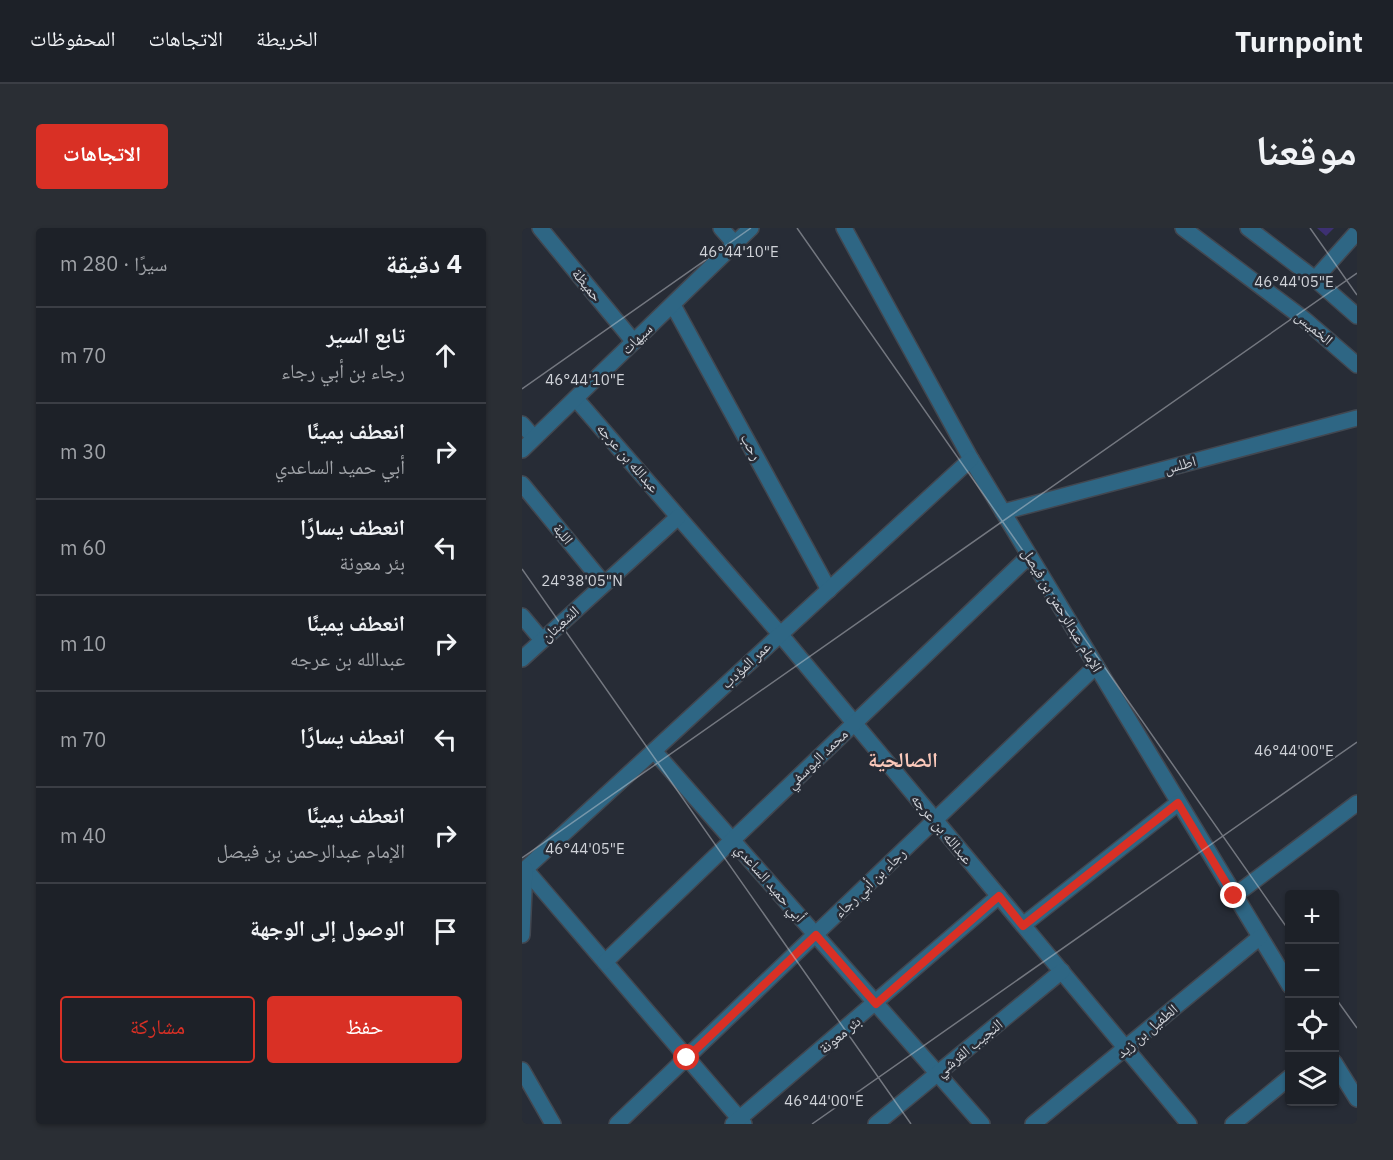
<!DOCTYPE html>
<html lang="ar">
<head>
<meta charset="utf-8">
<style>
	:root { --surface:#1d2128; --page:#2a2e34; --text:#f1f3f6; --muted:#a0a3a8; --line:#3b3e45; --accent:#d93025 }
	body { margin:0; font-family:"IBM Plex Sans","Noto Naskh Arabic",sans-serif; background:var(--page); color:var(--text); direction:rtl }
	.controls { position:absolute; right:18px; bottom:18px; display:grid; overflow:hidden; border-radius:6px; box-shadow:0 2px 4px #0004 }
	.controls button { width:54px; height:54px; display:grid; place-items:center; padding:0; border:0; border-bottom:2px solid var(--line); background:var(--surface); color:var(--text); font:30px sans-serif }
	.stop { position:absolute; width:18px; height:18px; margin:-14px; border:4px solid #d93025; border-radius:50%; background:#fff }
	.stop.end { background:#d93025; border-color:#fff; box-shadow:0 2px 6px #0008 }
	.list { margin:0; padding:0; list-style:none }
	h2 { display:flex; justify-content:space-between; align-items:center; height:78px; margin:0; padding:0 24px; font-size:26px }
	h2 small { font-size:20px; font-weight:400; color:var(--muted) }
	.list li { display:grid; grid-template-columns:39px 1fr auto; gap:18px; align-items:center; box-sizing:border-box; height:96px; padding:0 24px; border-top:2px solid var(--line) }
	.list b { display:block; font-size:22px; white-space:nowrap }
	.list p { margin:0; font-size:20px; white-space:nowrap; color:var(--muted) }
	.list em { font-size:20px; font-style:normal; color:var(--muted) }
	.actions { display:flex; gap:12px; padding:18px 24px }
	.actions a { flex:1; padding:14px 0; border:2px solid var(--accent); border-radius:6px; text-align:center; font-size:21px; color:var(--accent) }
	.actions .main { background:var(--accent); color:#fff }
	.icon { flex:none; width:33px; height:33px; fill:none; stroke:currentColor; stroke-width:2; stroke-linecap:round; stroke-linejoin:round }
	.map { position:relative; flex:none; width:835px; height:896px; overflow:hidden; direction:ltr; border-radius:6px }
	header { display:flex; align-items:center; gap:36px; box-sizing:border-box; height:84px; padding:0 30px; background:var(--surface); border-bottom:2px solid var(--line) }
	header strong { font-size:28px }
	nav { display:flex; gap:33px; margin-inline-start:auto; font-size:21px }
	.intro { display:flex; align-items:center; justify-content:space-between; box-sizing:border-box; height:144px; padding:0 36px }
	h1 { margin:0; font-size:42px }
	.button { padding:15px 27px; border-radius:6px; background:var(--accent); color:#fff; font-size:21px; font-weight:700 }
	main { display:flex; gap:36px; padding:0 36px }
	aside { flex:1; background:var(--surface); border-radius:6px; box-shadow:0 2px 4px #0004 }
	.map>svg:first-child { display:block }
</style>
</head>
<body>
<header>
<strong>Turnpoint</strong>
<nav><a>الخريطة</a><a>الاتجاهات</a><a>المحفوظات</a></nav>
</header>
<div class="intro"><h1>موقعنا</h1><a class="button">الاتجاهات</a></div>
<main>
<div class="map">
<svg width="835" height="896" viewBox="0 0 835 896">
	<rect width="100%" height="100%" fill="#272c36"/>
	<path fill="#3d3072" d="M795,0H812L804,8Z"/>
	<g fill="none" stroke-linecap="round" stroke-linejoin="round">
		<g stroke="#424750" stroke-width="18">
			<g id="street">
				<path d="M18,0L112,114"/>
				<path d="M199,0L213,16"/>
				<path d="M322,0L449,231L768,758"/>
				<path d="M661,0L782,91L835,137"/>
				<path d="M726,0L793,51L835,88"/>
				<path d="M793,51L835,4"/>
				<path d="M151,77L307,362"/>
				<path d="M54,171L258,406L667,896"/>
				<path d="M0,196L12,210"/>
				<path d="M0,222L229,0"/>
				<path d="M0,256L82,356"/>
				<path d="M481,284L835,190"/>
				<path d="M0,388L20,412"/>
				<path d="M0,431L156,289"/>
				<path d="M132,523L460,896"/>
				<path d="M3,641L222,896"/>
				<path d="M0,644L449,231"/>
				<path d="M712,668L835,575"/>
				<path d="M501,697L656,575"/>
				<path d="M0,707L3,641"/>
				<path d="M83,734L507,328"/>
				<path d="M812,834L835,871"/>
				<path d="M0,842L31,896"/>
				<path d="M95,896L574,438"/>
				<path d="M211,896L477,668"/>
				<path d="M354,896L540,743"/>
				<path d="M511,896L738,709"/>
				<path d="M711,896L768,849"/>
			</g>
		</g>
		<use href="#street" stroke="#2e6684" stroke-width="15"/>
	</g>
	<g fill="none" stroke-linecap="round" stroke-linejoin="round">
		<path stroke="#d93025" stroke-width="8" d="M165,830L294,707L354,776L477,668L501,698L656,575L712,668"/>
	</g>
	<path fill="none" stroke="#d0d3d9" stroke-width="1.5" stroke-opacity="0.45" d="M275,0L768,704M788,0L835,67M0,161L229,0M0,341L389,896M0,630L835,45M812,768L835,800M290,896L835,514"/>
	<g text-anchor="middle" stroke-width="5" stroke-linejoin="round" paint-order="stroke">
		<g font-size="15" fill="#d0d3d9" stroke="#272c36">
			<text transform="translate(65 57) rotate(51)" y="5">حميظة</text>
			<text transform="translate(792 100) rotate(40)" y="5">الخميس</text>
			<text transform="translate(115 111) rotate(-44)" y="5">سيهات</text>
			<text transform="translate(229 219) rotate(61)" y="5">رحب</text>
			<text transform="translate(106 230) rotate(49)" y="5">عبدالله بن عرجه</text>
			<text transform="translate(658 237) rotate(-15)" y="5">اطلس</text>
			<text transform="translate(41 306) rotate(51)" y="5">اللبة</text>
			<text transform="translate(540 382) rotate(59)" y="5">الإمام عبدالرحمن بن فيصل</text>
			<text transform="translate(38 396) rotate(-42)" y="5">الشعبتان</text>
			<text transform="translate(224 437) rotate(-43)" y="5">عمر المؤدب</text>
			<text transform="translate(295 531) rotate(-44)" y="5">محمد اليوسفي</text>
			<text transform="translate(420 601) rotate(50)" y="5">عبدالله بن عرجه</text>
			<text transform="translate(248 655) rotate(49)" y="5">أبي حميد الساعدي</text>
			<text transform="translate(348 655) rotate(-44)" y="5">رجاء بن أبي رجاء</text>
			<text transform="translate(625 803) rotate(-40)" y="5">الطفيل بن زيد</text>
			<text transform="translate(318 807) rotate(-40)" y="5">بئر معونة</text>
			<text transform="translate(447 820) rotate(-39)" y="5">النجيب القرشي</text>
		</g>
		<g font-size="21" font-weight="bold" fill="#fbc9bb" stroke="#272c36">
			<text x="381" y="539">الصالحية</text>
		</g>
	</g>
	<g font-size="15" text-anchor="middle" fill="#d0d3d9" stroke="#272c36" stroke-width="5" stroke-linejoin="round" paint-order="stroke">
		<text x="217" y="29">46°44'10"E</text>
		<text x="772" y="59">46°44'05"E</text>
		<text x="63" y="157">46°44'10"E</text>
		<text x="60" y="358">24°38'05"N</text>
		<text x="772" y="528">46°44'00"E</text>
		<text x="63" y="626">46°44'05"E</text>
		<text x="302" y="878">46°44'00"E</text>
	</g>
</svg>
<div class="controls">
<button>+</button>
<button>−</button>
<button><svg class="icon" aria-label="locate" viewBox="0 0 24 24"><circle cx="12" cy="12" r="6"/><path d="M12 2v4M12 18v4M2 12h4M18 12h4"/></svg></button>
<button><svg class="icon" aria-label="layers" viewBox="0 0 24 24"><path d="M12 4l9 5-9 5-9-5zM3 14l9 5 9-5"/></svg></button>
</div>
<div class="stop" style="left:165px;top:830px"></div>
<div class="stop end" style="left:712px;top:668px"></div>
</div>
<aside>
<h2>4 دقيقة<small>سيرًا · 280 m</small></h2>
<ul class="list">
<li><svg class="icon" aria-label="ahead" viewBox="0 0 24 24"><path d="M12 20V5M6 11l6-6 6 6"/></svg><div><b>تابع السير</b><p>رجاء بن أبي رجاء</p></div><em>70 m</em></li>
<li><svg class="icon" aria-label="right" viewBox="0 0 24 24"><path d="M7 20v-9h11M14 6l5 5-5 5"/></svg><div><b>انعطف يمينًا</b><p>أبي حميد الساعدي</p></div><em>30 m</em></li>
<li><svg class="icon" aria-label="left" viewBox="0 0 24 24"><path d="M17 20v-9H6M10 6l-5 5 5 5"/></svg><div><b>انعطف يسارًا</b><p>بئر معونة</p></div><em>60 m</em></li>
<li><svg class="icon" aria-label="right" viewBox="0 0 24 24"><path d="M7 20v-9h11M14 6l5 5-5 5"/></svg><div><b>انعطف يمينًا</b><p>عبدالله بن عرجه</p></div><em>10 m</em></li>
<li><svg class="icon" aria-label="left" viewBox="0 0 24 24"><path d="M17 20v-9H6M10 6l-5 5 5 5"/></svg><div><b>انعطف يسارًا</b></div><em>70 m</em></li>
<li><svg class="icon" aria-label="right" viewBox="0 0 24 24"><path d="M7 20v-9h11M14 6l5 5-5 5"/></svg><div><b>انعطف يمينًا</b><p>الإمام عبدالرحمن بن فيصل</p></div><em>40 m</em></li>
<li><svg class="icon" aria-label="arrive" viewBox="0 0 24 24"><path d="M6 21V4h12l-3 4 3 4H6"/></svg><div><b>الوصول إلى الوجهة</b></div></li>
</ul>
<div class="actions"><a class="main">حفظ</a><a>مشاركة</a></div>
</aside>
</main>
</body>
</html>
